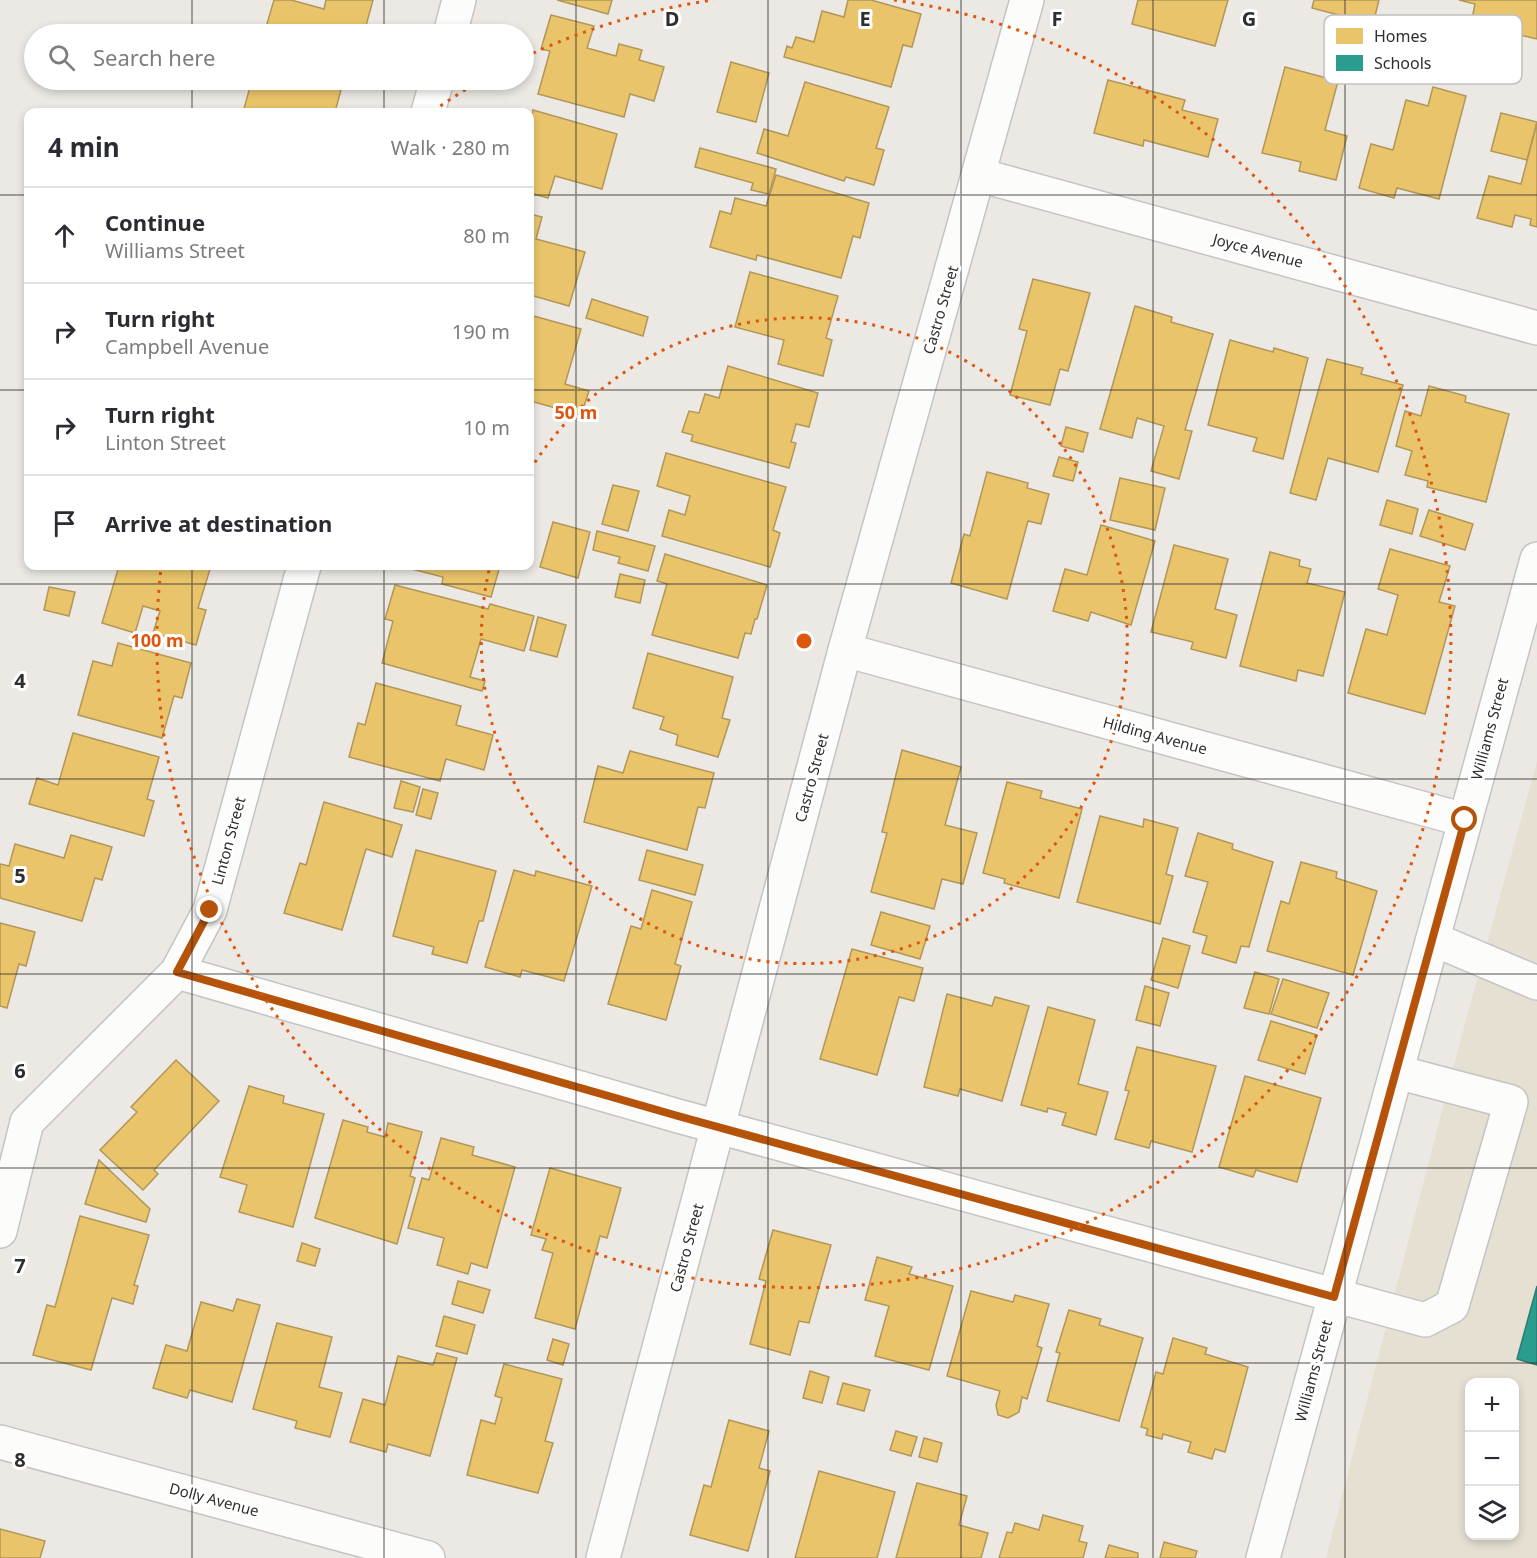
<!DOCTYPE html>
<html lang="en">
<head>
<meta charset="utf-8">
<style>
	:root { --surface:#fff; --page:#f7f7f7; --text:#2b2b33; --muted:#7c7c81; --line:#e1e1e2 }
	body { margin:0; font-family:"Noto Sans",sans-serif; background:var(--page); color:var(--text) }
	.controls { position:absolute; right:18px; bottom:18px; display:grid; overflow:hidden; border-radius:12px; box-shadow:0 3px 9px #0003 }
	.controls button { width:54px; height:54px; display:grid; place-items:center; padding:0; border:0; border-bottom:2px solid var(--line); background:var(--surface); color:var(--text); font:30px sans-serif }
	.stop { position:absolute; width:18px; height:18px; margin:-14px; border:4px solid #b45309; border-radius:50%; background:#fff }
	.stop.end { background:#b45309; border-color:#fff; box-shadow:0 2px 6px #0008 }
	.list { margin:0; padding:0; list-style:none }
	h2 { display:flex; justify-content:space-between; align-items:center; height:78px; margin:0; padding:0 24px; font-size:26px }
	h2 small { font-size:20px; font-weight:400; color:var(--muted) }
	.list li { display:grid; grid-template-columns:39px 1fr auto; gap:18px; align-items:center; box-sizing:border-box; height:96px; padding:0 24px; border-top:2px solid var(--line) }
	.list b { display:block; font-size:22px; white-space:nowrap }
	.list p { margin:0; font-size:20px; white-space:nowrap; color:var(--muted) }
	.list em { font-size:20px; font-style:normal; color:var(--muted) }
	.icon { flex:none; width:33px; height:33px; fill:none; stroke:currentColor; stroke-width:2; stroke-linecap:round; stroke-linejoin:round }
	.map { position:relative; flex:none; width:1537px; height:1558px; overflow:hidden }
	.search { position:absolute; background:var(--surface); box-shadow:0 3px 9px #0003; left:24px; top:24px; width:510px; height:66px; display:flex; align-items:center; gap:15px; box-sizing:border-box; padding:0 21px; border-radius:33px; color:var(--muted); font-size:22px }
	.panel { position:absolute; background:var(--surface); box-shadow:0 3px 9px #0003; left:24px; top:108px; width:510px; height:462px; border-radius:12px }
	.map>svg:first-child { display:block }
</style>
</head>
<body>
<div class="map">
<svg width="1537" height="1558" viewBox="0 0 1537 1558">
	<rect width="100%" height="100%" fill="#ece8e4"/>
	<path fill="#e6e0d3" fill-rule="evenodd" d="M1537,761V1558H1326L1457,1053ZM1470,1382H1514V1536H1470Z"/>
	<g fill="#e9c46a" stroke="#b19758" stroke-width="1.5">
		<path d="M274,0H291L324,9L326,0H373L364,33L356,31L355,34H264Z"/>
		<path d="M557,0H612L608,14Z"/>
		<path d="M848,0H871L921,14L912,47L903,45L891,87L784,57L787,46L792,48L796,37L814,42L822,11L844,17Z"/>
		<path d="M1138,0H1228L1215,46L1132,24Z"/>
		<path d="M1314,0H1379L1373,24L1312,8Z"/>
		<path d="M1459,0H1537V39L1471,24L1475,4Z"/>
		<path d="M551,15L594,26L587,48L616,56L619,44L642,50L639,60L664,67L654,101L630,94L624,117L538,94L550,51L541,49Z"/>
		<path d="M731,62L769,73L756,122L717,112Z"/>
		<path d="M1285,67L1338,81L1325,130L1347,136L1336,180L1299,171L1301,162L1262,153Z"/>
		<path d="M252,80H303L341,90L335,112H243Z"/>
		<path d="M1108,80L1185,100L1182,110L1218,119L1208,157L1144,140L1143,146L1094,133Z"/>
		<path d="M805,82L889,107L876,148L884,150L874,185L846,177L844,181L757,153L764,129L788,136Z"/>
		<path d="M1433,87L1466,96L1439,199L1397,188L1394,198L1359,188L1371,144L1393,150L1406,100L1428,106Z"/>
		<path d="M533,110L617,134L602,189L555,176L548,198L530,193V123Z"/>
		<path d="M1501,113L1537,122L1527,160L1491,151Z"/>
		<path d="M1537,123V227L1530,225L1531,219L1515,215L1512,227L1477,218L1489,176L1521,184Z"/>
		<path d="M700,148L776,169L769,194L751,190L753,183L695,167Z"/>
		<path d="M776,175L869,203L860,238L853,236L841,278L757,255L756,260L710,247L720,211L731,214L735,198L766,206Z"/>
		<path d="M530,214L542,217L536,239L585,252L569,306L530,295Z"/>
		<path d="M750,272L838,296L826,338L832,340L823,376L778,364L784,340L735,327Z"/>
		<path d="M1033,279L1090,293L1068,371L1060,369L1050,405L1010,395L1027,331L1019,329Z"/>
		<path d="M592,299L648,317L643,336L586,318Z"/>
		<path d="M1135,306L1172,317L1171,322L1213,334L1185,430L1192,431L1179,479L1151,471L1164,426L1137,418L1132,438L1100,429Z"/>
		<path d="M530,315L581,329L565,384L589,391L581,415L530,401Z"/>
		<path d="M1230,340L1273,352L1274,348L1308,358L1283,459L1253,451L1257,438L1208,425Z"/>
		<path d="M1327,359L1363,368L1361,374L1403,385L1378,472L1328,458L1316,500L1290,493Z"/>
		<path d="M728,366L818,393L809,427L796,424L791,442L796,443L789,468L691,441L693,435L682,432L689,411L699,413L705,394L719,398Z"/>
		<path d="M1429,386L1466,396L1465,402L1509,414L1486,502L1427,487L1428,481L1405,475L1412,451L1396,446L1405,411L1421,416Z"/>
		<path d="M1066,427L1088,433L1083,452L1061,446Z"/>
		<path d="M666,453L786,487L773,530L780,533L770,567L662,536L669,510L685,515L690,496L657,486Z"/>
		<path d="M1059,457L1078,462L1073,481L1053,476Z"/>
		<path d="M987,472L1028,483L1027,488L1049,494L1041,524L1028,521L1007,599L951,583L964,534L970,536Z"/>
		<path d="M1120,478L1165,488L1155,530L1110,520Z"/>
		<path d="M613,485L639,491L628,531L602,524Z"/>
		<path d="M1387,500L1418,509L1412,534L1380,525Z"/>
		<path d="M1429,510L1473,524L1465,550L1420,536Z"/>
		<path d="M553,522L590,532L578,578L540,567Z"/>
		<path d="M1101,525L1155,541L1131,625L1091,612L1088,621L1053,611L1065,569L1087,575Z"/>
		<path d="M597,531L655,546L648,571L618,563L620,557L593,550Z"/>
		<path d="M1174,545L1228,559L1215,609L1237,615L1226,658L1191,649L1193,642L1151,632Z"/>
		<path d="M1390,549L1450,566L1439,602L1455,606L1425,714L1348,693L1366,629L1387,635L1398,595L1378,589Z"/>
		<path d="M1270,552L1300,560L1299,566L1311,569L1307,583L1345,592L1323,676L1298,670L1296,681L1240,666Z"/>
		<path d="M665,554L767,585L757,619H755L751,634L745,633L738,658L652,635L667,584L657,581Z"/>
		<path d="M119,566H211L198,608L206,610L196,645L153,633L160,611L143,606L135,633L102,623Z"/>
		<path d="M400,566H500L491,597L442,584L443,577Z"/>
		<path d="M620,574L645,580L640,603L615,597Z"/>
		<path d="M395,585L488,609L490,604L534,616L524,651L481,639L470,677L485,681L482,691L382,663L393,621L385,619Z"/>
		<path d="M49,587L75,592L69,616L44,610Z"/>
		<path d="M538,617L566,625L557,657L530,650Z"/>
		<path d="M118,643L191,663L182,698L174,696L162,738L78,715L93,661L112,666Z"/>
		<path d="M648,653L733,677L722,718L730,720L718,757L676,745L678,735L660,729L664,717L633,708Z"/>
		<path d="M376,683L461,706L456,725L493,735L484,770L446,759L440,781L349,757L358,723L365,725Z"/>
		<path d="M73,733L159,757L147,799L154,801L144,836L29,804L37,778L58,785Z"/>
		<path d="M902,750L961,767L945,825L977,833L963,884L942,879L934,909L871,892L887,833L882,832Z"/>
		<path d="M630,751L714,773L705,808L698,807L687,850L584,822L598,766L623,773Z"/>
		<path d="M401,781L420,787L413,812L394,808Z"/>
		<path d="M1007,782L1042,791L1040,798L1082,809L1059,898L1004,883L1005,879L983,873Z"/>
		<path d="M423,789L438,793L431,819L416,815Z"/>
		<path d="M324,802L402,825L392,857L366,849L342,930L284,913L300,863L306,865Z"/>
		<path d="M1100,816L1143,827L1144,819L1178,828L1166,874L1173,876L1160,924L1077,902Z"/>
		<path d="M1198,833L1233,844L1232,849L1273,862L1249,947L1241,946L1236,963L1202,953L1207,936L1193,932L1208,882L1185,876Z"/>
		<path d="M71,835L112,847L102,880L95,878L82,921L0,898V864L9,866L15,844L64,858Z"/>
		<path d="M416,850L496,871L483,921H479L467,963L432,954L434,947L393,936Z"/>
		<path d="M647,850L703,865L695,895L639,880Z"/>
		<path d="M1301,862L1337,872L1336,878L1377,891L1353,975L1267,951L1281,901L1289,904Z"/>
		<path d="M514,870L535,876L536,871L592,886L564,981L522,970L520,977L485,967Z"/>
		<path d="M652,890L692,902L675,964L681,966L666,1020L608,1004L631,926L641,929Z"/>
		<path d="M881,912L930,926L920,959L871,945Z"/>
		<path d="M0,923L35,932L26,966L19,964L7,1008L0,1006Z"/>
		<path d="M1163,938L1190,946L1178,988L1151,980Z"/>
		<path d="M852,949L923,968L914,1001L899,997L877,1075L820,1059Z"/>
		<path d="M1255,972L1279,979L1269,1014L1244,1008Z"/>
		<path d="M1283,979L1329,993L1317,1028L1271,1014Z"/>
		<path d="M1145,986L1169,993L1160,1026L1136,1020Z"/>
		<path d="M947,994L992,1006L995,997L1029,1006L1002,1101L960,1089L958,1096L924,1087Z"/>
		<path d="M1048,1007L1095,1020L1078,1084L1108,1092L1096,1135L1062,1125L1066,1113L1048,1108L1047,1112L1021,1105Z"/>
		<path d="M1271,1021L1317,1035L1305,1074L1258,1060Z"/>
		<path d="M1137,1047L1216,1066L1192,1152L1151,1141L1149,1148L1115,1139L1129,1091L1125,1090Z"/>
		<path d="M176,1060L219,1101L154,1170L158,1174L143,1190L100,1150L137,1112L131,1107Z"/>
		<path d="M1245,1076L1321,1098L1297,1182L1256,1170L1253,1177L1219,1167Z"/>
		<path d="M249,1086L284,1096L283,1103L324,1114L293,1227L239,1212L247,1185L220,1177Z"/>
		<path d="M343,1120L368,1127L367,1132L385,1137L388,1123L422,1132L410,1176L415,1178L397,1244L315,1218Z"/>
		<path d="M441,1138L474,1147L472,1155L515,1167L487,1268L471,1263L468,1274L437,1265L444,1238L408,1228L422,1178L429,1180Z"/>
		<path d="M99,1160L150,1209L146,1222L85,1204Z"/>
		<path d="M550,1168L621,1188L607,1238L600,1236L575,1329L535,1318L553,1253L542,1250L546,1239L531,1235Z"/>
		<path d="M80,1216L149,1235L134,1285L138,1286L133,1304L112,1298L91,1370L33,1355L47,1305L55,1307Z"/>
		<path d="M773,1230L831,1245L809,1323L799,1321L790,1355L750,1344L766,1281L759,1279Z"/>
		<path d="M302,1243L320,1249L315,1266L297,1261Z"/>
		<path d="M877,1257L912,1267L909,1274L953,1286L929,1370L875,1356L889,1306L865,1300Z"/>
		<path d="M458,1281L490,1290L483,1313L452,1304Z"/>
		<path d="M971,1291L1013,1302L1015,1295L1049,1304L1037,1346L1042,1348L1027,1399L1022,1397L1019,1412L1008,1418L998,1415L996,1405L1000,1391L947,1376Z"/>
		<path d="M237,1299L260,1305L232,1402L190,1390L187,1398L153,1388L166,1345L187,1351L201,1302L233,1311Z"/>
		<path d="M1069,1310L1101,1319L1099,1325L1143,1338L1119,1421L1047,1401L1060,1353L1056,1352Z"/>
		<path d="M444,1316L475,1325L467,1354L436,1346Z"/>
		<path d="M277,1323L332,1337L319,1387L342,1393L330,1437L295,1428L297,1421L253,1409Z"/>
		<path d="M1173,1338L1207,1348L1205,1354L1248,1367L1225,1452L1215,1449L1212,1459L1188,1452L1191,1442L1163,1434L1162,1439L1146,1435L1148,1429L1141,1427L1156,1372L1163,1374Z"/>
		<path d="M553,1339L569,1344L563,1365L547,1360Z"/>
		<path d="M437,1353L457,1358L430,1456L388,1444L386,1452L350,1442L363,1399L385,1405L398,1356L433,1365Z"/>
		<path d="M504,1364L562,1379L545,1441L553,1443L538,1493L467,1475L481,1420L495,1424L502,1398L495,1396Z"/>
		<path d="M810,1371L829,1377L822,1403L803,1398Z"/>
		<path d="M843,1383L870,1390L864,1411L837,1404Z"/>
		<path d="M729,1420L769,1431L759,1468L770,1471L748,1551L690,1535L704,1485L711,1487Z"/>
		<path d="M896,1431L917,1437L911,1456L890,1450Z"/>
		<path d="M924,1438L942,1443L937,1462L919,1457Z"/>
		<path d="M819,1471L895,1492L877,1558H795Z"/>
		<path d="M917,1483L967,1496L959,1525L988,1533L981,1558H896Z"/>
		<path d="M1043,1515L1083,1526L1079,1541L1087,1543L1083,1558H999L1007,1532L1012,1533L1015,1523L1039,1530Z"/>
		<path d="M0,1529L45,1541L40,1558H0Z"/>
		<path d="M1164,1542L1197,1551L1195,1558H1160Z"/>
		<path d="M1109,1545L1138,1553V1558H1105Z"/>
	</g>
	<path fill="#2a9d8f" stroke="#2b7c72" stroke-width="1.5" d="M1537,1286V1365L1517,1359Z"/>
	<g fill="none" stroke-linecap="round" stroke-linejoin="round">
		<g stroke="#c5c4c5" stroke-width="36">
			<g id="minor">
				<path d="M450,34L459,0"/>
				<path d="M428,112L437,80"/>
				<path d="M979,175L1537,328"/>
				<path d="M845,650L1465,820"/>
				<path d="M1433,939L1537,983"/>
				<path d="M177,972L678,1116L1425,1320L1452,1306L1511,1102L1397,1072"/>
				<path d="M0,1231L27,1122L177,972L210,910L304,566"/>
				<path d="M0,1442L428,1558"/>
				<path d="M603,1558L845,650L1027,0"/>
				<path d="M1263,1558L1537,559"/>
			</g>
		</g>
		<use href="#minor" stroke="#fcfcfb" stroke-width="33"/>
	</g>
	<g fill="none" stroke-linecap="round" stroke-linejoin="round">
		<path stroke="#b45309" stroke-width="8" d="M210,910L177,972L678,1116L1334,1297L1465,820"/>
	</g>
	<path fill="none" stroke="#2e2e2e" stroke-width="1.5" stroke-opacity="0.55" d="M192,0V34M384,0V34M576,0V1558M768,0V1558M961,0V1558M1153,0V1558M1345,0V1558M192,80V112M384,80V112M0,195H28M530,195H1537M0,390H28M530,390H1537M192,566V1558M384,566V1558M0,584H1537M0,779H1537M0,974H1537M0,1168H1537M0,1363H1537"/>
	<g fill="none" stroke="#df570e" stroke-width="3" stroke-dasharray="3 6">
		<path d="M530 470A323 323 0 1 1 490 566"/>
		<path d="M433 111A647 647 0 0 1 480 81M525 57A647 647 0 0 1 714 0M894 0A647 647 0 1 1 161 568"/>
	</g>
	<g text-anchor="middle" stroke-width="6" stroke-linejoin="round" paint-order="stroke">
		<g font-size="15" fill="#2e2e2e" stroke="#fff">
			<text transform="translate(1258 251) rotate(15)" y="5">Joyce Avenue</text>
			<text transform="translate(941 310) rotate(-74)" y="5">Castro Street</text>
			<text transform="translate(1490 729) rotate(-75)" y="5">Williams Street</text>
			<text transform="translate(1155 736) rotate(15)" y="5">Hilding Avenue</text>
			<text transform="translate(812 778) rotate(-75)" y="5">Castro Street</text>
			<text transform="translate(229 841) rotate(-75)" y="5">Linton Street</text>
			<text transform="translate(687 1248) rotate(-75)" y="5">Castro Street</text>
			<text transform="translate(1314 1371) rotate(-75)" y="5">Williams Street</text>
			<text transform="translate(214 1500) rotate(15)" y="5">Dolly Avenue</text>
		</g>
	</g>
	<rect x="1324" y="15" width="198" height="69" rx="9" fill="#fff" stroke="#c0c0c0" stroke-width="1.5"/>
	<rect x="1336" y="28" width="27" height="16" fill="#e9c46a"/>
	<rect x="1336" y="55" width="27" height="16" fill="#2a9d8f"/>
	<g font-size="16" fill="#2e2e2e">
		<text x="1374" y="42">Homes</text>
		<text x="1374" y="69">Schools</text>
	</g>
	<g font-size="20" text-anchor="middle" font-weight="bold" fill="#2e2e2e" stroke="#fff" stroke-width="6" stroke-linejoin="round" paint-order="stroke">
		<text x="672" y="26">D</text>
		<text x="865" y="26">E</text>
		<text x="1057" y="26">F</text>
		<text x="1249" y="26">G</text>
		<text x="20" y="688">4</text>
		<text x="20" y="883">5</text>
		<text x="20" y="1078">6</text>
		<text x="20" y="1273">7</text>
		<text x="20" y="1467">8</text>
	</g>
	<circle cx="804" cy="641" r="9" fill="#df570e" stroke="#fff" stroke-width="3"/>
	<g font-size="18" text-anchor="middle" font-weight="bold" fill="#df570e" stroke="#fff" stroke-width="6" stroke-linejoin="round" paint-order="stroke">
		<text x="576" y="419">50 m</text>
		<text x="157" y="647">100 m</text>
	</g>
</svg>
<div class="controls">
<button>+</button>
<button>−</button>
<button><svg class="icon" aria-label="layers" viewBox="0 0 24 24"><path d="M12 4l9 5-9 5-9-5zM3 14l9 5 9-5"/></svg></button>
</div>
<div class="stop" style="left:1465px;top:820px"></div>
<div class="stop end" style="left:210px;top:910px"></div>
<div class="search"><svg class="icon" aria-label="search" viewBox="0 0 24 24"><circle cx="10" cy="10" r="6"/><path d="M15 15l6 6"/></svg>Search here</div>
<section class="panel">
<h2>4 min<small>Walk · 280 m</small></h2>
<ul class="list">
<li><svg class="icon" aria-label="ahead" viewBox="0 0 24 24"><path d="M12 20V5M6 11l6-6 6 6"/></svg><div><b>Continue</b><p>Williams Street</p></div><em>80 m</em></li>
<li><svg class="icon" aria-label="right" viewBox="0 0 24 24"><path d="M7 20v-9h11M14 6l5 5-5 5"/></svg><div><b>Turn right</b><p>Campbell Avenue</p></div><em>190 m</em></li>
<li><svg class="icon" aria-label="right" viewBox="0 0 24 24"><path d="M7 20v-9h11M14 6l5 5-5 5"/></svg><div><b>Turn right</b><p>Linton Street</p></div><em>10 m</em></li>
<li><svg class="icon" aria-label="arrive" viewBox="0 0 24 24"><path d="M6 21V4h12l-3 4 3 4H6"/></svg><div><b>Arrive at destination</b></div></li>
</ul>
</section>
</div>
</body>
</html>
